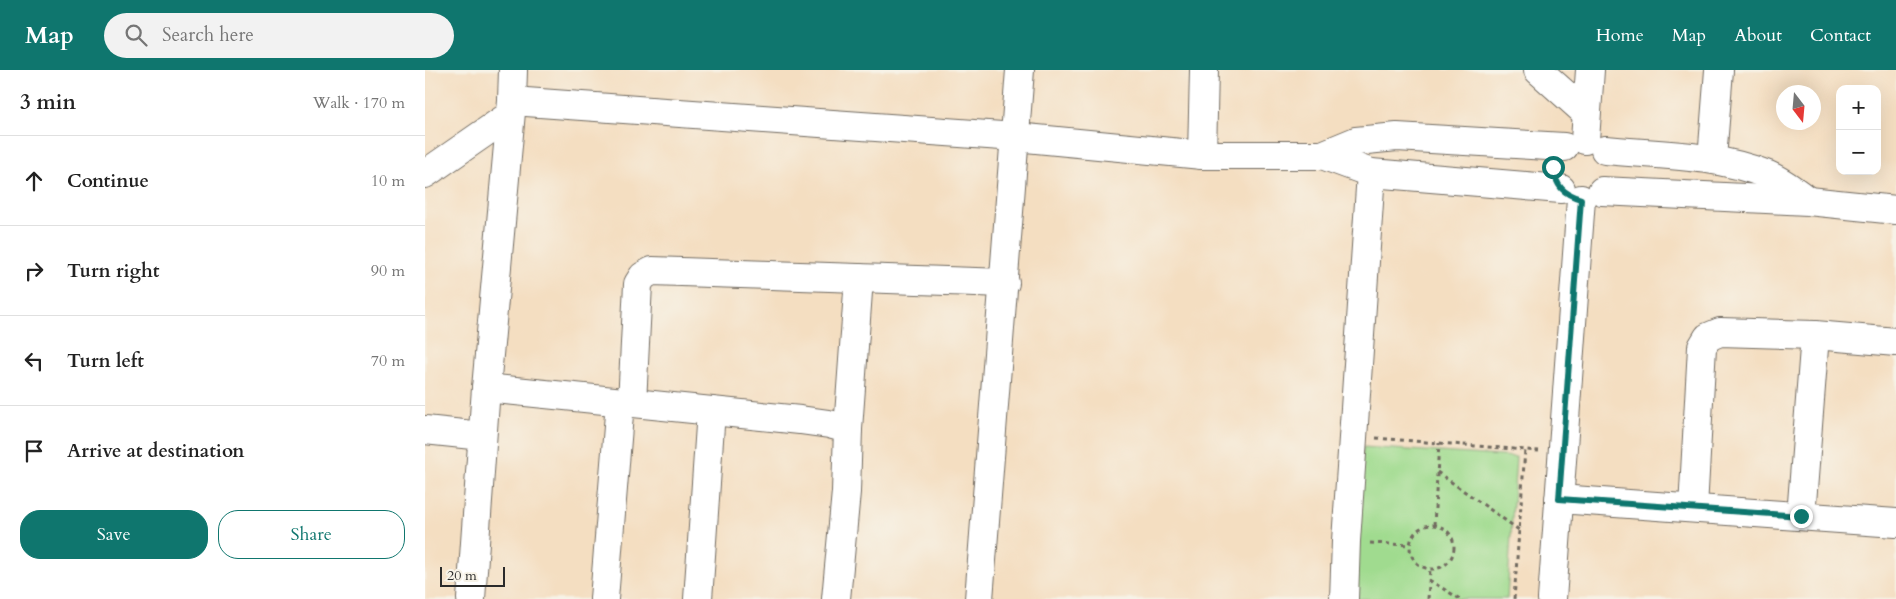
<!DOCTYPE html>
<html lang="en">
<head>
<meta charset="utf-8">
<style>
	:root { --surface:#fff; --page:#f2f2f2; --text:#222; --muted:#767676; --line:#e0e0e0; --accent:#0f766e }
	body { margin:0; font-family:Cardo,serif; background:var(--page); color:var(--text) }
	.controls { position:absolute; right:15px; top:15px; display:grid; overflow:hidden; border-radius:10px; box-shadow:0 5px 20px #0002 }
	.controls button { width:45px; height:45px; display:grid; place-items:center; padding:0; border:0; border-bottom:1px solid var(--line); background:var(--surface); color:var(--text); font:25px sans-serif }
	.compass { position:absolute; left:1351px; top:15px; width:45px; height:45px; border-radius:50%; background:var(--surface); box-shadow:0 5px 20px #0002; rotate:164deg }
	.scale { position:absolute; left:15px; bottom:12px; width:65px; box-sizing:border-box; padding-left:5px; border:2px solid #2b2b2b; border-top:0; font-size:14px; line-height:18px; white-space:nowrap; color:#2b2b2b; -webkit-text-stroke:4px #f7f3e8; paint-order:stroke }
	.stop { position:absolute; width:15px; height:15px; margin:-11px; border:4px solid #0f766e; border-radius:50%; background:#fff }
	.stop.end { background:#0f766e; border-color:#fff; box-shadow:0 1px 5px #0008 }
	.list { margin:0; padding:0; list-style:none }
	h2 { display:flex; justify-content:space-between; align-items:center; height:65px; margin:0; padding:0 20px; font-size:21px }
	h2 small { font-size:16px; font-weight:400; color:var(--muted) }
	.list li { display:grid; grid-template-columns:32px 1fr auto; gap:15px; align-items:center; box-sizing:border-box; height:90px; padding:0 20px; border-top:1px solid var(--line) }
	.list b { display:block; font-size:19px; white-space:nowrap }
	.list em { font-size:16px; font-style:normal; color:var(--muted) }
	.actions { display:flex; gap:10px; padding:15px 20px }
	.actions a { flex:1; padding:11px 0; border:1px solid var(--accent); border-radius:20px; text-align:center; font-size:18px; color:var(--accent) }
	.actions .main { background:var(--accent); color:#fff }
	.icon { flex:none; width:28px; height:28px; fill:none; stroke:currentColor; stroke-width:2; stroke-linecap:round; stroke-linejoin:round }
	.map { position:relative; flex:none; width:1471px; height:529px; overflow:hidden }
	header { display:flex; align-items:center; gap:30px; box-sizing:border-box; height:70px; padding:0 25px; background:var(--accent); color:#fff }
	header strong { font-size:24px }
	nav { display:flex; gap:28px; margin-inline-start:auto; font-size:18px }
	.search { width:350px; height:45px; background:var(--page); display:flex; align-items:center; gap:12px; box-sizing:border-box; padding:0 18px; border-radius:28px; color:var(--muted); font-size:19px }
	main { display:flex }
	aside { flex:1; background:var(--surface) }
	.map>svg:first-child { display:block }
</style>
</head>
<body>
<header>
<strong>Map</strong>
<div class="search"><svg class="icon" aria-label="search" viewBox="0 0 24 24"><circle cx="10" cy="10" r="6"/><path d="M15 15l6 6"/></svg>Search here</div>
<nav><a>Home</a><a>Map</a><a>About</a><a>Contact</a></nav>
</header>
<main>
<aside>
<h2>3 min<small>Walk · 170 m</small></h2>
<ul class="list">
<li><svg class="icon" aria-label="ahead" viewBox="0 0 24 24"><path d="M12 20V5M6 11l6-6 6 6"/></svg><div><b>Continue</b></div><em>10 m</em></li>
<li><svg class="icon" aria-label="right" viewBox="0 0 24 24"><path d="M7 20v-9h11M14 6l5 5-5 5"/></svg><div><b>Turn right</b></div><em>90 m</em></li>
<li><svg class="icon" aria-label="left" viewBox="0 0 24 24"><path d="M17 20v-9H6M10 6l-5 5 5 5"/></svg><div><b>Turn left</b></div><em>70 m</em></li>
<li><svg class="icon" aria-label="arrive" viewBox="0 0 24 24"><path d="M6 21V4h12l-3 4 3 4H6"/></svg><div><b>Arrive at destination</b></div></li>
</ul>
<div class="actions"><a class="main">Save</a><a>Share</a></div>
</aside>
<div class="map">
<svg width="1471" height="529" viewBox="0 0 1471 529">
	<rect width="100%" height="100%" fill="#f7f3e8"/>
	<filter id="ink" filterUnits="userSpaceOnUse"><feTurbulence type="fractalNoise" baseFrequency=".02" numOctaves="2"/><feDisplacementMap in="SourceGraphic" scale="10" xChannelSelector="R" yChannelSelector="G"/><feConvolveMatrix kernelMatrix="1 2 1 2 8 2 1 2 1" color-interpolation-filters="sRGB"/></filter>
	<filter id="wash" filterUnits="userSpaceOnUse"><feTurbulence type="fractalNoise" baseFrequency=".0096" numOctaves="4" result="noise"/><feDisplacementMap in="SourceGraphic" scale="20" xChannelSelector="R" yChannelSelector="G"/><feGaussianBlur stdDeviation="1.12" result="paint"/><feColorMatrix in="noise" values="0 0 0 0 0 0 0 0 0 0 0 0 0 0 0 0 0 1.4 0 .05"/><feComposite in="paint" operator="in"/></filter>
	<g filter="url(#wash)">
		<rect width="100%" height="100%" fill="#f4dec1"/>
		<path fill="#a0db8f" stroke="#66835d" d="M938,377L1091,387L1082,529H929Z"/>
	</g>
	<g filter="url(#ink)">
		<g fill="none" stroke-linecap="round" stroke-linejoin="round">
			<g stroke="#716a60" stroke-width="30">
				<g id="minor">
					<path d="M1113,0L1161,43"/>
					<path d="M87,31L591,67L777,85H897L946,103L1136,119"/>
					<path d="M1160,70L1165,0"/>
					<path d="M1180,80C1235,85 1291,84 1343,105C1357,111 1370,121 1382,130"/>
					<path d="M777,85L779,0"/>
					<path d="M897,85L931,71L972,67L1139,77"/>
					<path d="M1287,89L1294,0"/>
					<path d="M0,104L85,45"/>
					<path d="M1177,121L1383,131L1471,140"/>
					<path d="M61,318L375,350L404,354L423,359L421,422L411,529"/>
					<path d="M207,333L213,214L218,206L227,201L580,213"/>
					<path d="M423,359L434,208"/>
					<path d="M0,360L57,366"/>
					<path d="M1134,429L1471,453"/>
					<path d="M1268,438L1277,277L1283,267L1295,262L1390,265L1471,272"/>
					<path d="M1376,446L1390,265"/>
					<path d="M46,529L61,318L87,31L88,0"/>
					<path d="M179,529L195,332"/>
					<path d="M273,529L286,341"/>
					<path d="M554,529L595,0"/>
					<path d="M919,529L921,471L946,103"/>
					<path d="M1127,529L1156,129"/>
				</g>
			</g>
			<g stroke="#716a60" stroke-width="3" stroke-dasharray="4 4" stroke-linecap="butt">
				<path d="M951,368L1114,381"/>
				<path d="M1012,402L1094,460"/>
				<path d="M1009,455L1014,373"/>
				<circle cx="1007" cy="477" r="22"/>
				<path d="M945,473L985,475"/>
				<path d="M1004,510L1035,529"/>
				<path d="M1003,529L1005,499"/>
				<path d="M1089,529L1100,380"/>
			</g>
			<use href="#minor" stroke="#fff" stroke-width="28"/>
		</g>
	</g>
	<g fill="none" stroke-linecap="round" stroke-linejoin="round" filter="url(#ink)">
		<path stroke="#0f766e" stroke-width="6" d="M1128,97C1131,116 1138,124 1156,129L1134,429L1376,446"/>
	</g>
</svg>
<div class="controls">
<button>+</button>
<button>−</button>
</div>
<svg class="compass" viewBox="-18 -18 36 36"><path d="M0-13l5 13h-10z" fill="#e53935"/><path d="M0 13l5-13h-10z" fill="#767676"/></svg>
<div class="scale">20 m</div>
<div class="stop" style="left:1128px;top:97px"></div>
<div class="stop end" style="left:1376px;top:446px"></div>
</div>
</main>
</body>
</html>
